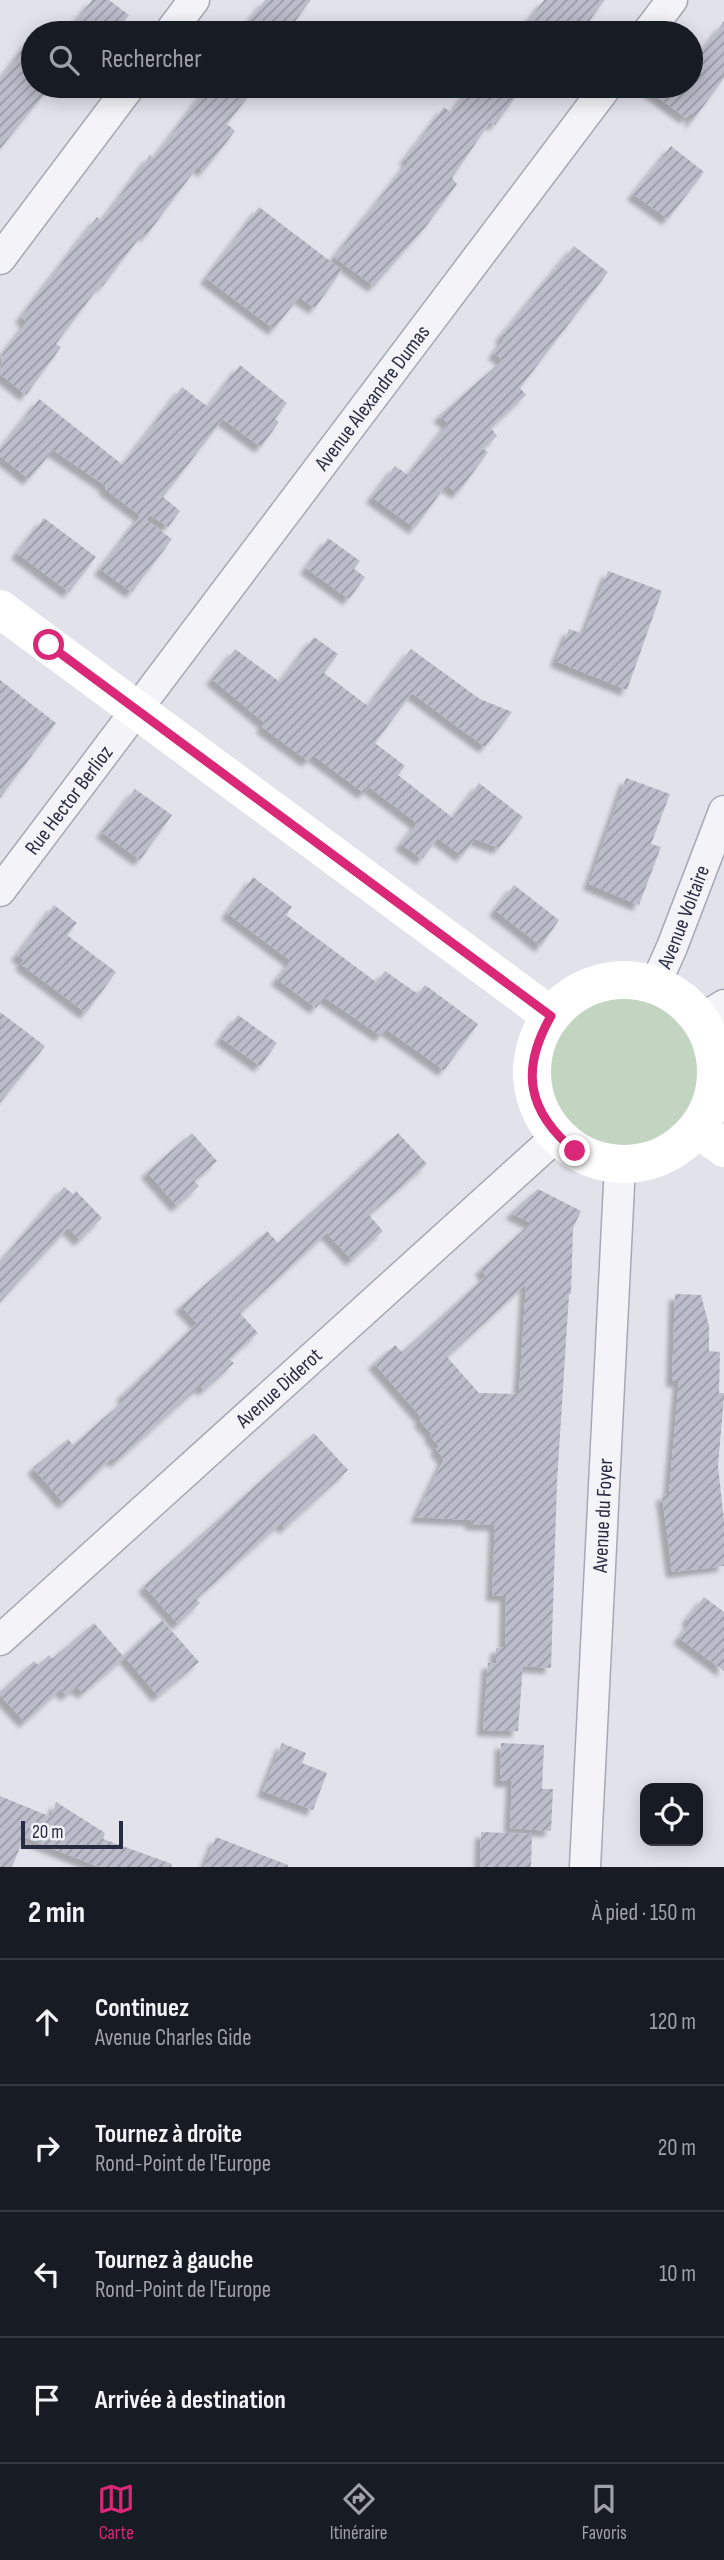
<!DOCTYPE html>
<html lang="fr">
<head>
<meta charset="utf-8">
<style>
	:root { --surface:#171b24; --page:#20242c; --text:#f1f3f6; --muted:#9ea1a6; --line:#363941; --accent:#db2777 }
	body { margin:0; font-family:"Sofia Sans Condensed",sans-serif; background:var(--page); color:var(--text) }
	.controls { position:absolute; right:21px; bottom:21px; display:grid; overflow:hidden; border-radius:14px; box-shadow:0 4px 18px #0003 }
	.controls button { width:63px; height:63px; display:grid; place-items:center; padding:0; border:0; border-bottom:2px solid var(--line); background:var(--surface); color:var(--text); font:35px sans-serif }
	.scale { position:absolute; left:21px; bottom:18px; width:102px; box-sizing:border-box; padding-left:7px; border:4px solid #282c43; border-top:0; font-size:19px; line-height:24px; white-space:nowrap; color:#282c43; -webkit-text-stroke:5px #f1f2f7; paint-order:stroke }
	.stop { position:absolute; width:21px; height:21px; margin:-16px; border:5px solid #db2777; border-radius:50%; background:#fff }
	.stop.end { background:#db2777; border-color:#fff; box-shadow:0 2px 7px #0008 }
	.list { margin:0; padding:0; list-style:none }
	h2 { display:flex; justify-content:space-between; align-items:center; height:91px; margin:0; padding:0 28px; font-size:30px }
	h2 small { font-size:23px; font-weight:400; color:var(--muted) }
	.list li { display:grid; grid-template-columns:46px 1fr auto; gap:21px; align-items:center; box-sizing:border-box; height:126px; padding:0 28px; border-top:2px solid var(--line) }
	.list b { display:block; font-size:26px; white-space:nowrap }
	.list p { margin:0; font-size:23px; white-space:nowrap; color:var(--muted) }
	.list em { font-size:23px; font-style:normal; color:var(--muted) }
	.icon { flex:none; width:38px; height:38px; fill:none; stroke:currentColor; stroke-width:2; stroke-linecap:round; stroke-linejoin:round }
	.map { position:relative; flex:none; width:724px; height:1867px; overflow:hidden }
	.search { position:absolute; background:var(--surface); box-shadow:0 4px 18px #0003; left:21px; right:21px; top:21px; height:77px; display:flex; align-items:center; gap:18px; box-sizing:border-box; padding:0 24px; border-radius:38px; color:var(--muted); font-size:26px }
	.sheet { height:595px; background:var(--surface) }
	nav { display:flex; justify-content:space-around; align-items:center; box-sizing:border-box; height:98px; border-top:2px solid var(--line); background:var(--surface); font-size:19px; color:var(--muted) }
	nav a { display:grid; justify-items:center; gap:4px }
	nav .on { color:var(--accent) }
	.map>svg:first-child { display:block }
</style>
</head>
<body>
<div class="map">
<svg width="724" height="1867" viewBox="0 0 724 1867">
	<defs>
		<pattern id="building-hatch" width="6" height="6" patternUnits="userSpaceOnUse" patternTransform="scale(1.75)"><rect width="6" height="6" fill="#bbbdca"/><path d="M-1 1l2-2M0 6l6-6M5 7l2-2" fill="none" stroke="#989aa6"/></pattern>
		<filter id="shadow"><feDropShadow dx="-6" dy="6" stdDeviation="2" flood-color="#0004"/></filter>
	</defs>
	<rect width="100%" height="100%" fill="#e1e2ea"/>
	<circle fill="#c2d5c1" cx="624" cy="1073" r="76"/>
	<g fill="url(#building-hatch)" fill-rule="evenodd" filter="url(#shadow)">
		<path d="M92,0H109L129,15L115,33H67Z"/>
		<path d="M265,0H311L286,33H240Z"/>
		<path d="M544,0H605L580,33H519Z"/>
		<path d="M724,21V78L691,123V112L686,118L643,86H691V68Z"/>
		<path d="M33,36V86H51L0,149V79Z"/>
		<path d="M208,86H256L227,124L235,131L204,171L198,166L146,236L143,233L102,287L100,285L56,344L61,347L26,395L0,374L2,355L27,322L21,317L97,217L102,221L150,155L154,158Z"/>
		<path d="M471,86H498L515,98L495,125L490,122L452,178L457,184L426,226L374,286L334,257L409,161L405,159L444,107L451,113Z"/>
		<path d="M671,146L704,172L668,219L633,194Z"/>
		<path d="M259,207L342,270L315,308L299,297L274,329L206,278Z"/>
		<path d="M574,246L608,272L520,388L526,395L491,428L497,436L483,449L488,452L458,493L446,485L415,528L372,497L395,466L408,475L448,423L439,416L503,360L494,353L504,339L501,336Z"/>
		<path d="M240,365L287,403L275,419L279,422L261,447L216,414L223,419L163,497L180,511L168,527L150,515L146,520L105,489L106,486L53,450L29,479L0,456V450L39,399L123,465L182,387L208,407Z"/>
		<path d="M140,516L172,539L132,592L100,569Z"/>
		<path d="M44,518L96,557L69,592L17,553Z"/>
		<path d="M328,538L360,561L354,569L365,577L349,599L306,568Z"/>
		<path d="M608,571L662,591L627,690L556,661L569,629L584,634Z"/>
		<path d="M314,637L338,654L324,673L368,706L411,649L480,699L512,712L485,747L412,693L375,743L405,766L398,775L453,818L479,783L523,817L499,848L475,839L462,856L438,838L422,859L401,844L417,823L369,787L364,793L313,755L308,761L262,727L265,723L212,679L235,649L280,682Z"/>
		<path d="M0,680L56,723L0,798Z"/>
		<path d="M626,778L670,794L651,844L661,847L639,905L589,884Z"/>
		<path d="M135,789L172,815L140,860L102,832Z"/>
		<path d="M253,877L292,907L286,915L376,982L385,971L418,994L425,985L478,1024L444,1070L386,1029L381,1036L324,997L316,1008L277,979L291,961L227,913Z"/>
		<path d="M514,885L559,920L541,946L495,910Z"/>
		<path d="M54,905L77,923L67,935L116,972L86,1013L21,964L24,960L17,955Z"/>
		<path d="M0,1012L45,1046L0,1103Z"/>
		<path d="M238,1015L277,1043L260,1066L221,1038Z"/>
		<path d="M192,1133L217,1161L194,1181L199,1186L177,1206L147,1172Z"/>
		<path d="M398,1133L427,1164L369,1215L383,1231L352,1260L327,1233L240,1313L258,1333L229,1359L234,1363L204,1390L200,1386L116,1462L112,1458L64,1503L33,1468L68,1439L73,1445L126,1399L122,1395L197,1323L181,1306L267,1231L278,1243Z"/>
		<path d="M64,1187L73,1194L76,1191L102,1218L80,1240L68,1228L0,1302V1262Z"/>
		<path d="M538,1189L581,1211L573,1228L571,1294H569L557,1482L551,1668L523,1666L518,1731L483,1730L488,1663H496V1648L505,1647L506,1596L492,1595L495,1525L471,1524V1520L416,1517L444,1459L436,1449L439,1446L430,1436L432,1434L420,1421L422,1418L374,1363L395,1345L402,1352L486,1276L481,1269L531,1223L511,1213ZM526,1284L519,1394L479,1393L447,1357Z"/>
		<path d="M675,1294L701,1295L709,1326V1351L720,1352L719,1393H724V1396L718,1466L724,1520V1566L672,1572L662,1495L669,1494L679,1381H672Z"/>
		<path d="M314,1433L348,1470L285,1528L281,1523L196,1599L200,1603L178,1624L144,1586Z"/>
		<path d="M704,1597L724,1612V1671L679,1638L691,1622L687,1619Z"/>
		<path d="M162,1620L199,1662L158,1696L125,1657L83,1693L77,1687L66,1695L61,1689L25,1722L0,1695V1692L34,1661L38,1665L49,1655L52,1659L94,1623L123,1656Z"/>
		<path d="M282,1743L306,1753L302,1763L327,1773L313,1810L263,1791Z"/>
		<path d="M501,1743L544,1745L542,1789H553L551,1831L510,1828L512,1781H500Z"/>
		<path d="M0,1796L51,1817L56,1802L105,1833L103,1839L172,1864L171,1867H99L24,1837L12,1867H0Z"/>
		<path d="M481,1832L532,1834L531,1867H480Z"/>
		<path d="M216,1837L288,1865V1867H204Z"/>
	</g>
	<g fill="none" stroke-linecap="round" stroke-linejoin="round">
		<g stroke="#a6a8b5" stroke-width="33">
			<g id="street">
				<path d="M169,33L194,0"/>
				<path d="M647,33L672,0"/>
				<path d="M0,259L130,86"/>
				<path id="s1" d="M0,891L607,86"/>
				<path id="s2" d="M655,985L672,947L724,811"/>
				<path d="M701,1019L724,1005"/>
				<path id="s3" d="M0,1640L557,1136"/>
				<path id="s4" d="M585,1867L620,1165"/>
			</g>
		</g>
		<use href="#street" stroke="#f4f4f8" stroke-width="30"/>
		<g stroke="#fff" stroke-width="38">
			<path d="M0,609L551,1016"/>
			<circle cx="624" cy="1072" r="92"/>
			<path d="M698,1129L724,1148"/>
		</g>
	</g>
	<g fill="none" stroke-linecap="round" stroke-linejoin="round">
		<path stroke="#db2777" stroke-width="9" d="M49,645L551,1016C520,1070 527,1111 575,1151"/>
	</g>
	<g text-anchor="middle" stroke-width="5" stroke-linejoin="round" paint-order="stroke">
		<g font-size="21" fill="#282c43" stroke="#f1f2f7">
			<text dy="7" stroke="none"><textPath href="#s1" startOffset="618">Avenue Alexandre Dumas</textPath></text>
			<text dy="7" stroke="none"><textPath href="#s1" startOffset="114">Rue Hector Berlioz</textPath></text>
			<text dy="7" stroke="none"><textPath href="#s2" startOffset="74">Avenue Voltaire</textPath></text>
			<text dy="7" stroke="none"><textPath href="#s3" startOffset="376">Avenue Diderot</textPath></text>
			<text dy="7" stroke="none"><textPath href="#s4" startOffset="352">Avenue du Foyer</textPath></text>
		</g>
	</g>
</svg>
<div class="controls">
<button><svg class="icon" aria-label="locate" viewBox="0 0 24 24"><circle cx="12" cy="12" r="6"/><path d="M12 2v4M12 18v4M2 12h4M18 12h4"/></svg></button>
</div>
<div class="scale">20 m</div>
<div class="stop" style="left:49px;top:645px"></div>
<div class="stop end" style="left:575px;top:1151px"></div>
<div class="search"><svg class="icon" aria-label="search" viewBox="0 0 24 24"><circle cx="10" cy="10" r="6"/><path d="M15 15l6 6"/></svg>Rechercher</div>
</div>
<section class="sheet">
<h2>2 min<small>À pied · 150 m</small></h2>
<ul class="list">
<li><svg class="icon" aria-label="ahead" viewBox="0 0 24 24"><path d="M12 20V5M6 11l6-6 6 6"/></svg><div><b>Continuez</b><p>Avenue Charles Gide</p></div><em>120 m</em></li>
<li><svg class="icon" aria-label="right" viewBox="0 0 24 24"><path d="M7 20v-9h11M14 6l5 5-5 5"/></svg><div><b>Tournez à droite</b><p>Rond-Point de l'Europe</p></div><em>20 m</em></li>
<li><svg class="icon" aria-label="left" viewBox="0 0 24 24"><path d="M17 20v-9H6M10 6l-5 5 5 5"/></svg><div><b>Tournez à gauche</b><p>Rond-Point de l'Europe</p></div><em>10 m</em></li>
<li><svg class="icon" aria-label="arrive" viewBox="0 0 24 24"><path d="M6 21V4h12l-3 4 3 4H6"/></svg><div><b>Arrivée à destination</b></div></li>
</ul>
</section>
<nav>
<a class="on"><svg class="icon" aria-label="map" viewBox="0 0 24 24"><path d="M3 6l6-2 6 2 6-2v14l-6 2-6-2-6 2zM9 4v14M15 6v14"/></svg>Carte</a>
<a><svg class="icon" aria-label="directions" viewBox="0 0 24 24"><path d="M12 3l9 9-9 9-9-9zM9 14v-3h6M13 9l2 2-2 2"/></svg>Itinéraire</a>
<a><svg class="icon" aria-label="saved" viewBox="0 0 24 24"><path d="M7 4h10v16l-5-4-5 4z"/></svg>Favoris</a>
</nav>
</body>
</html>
